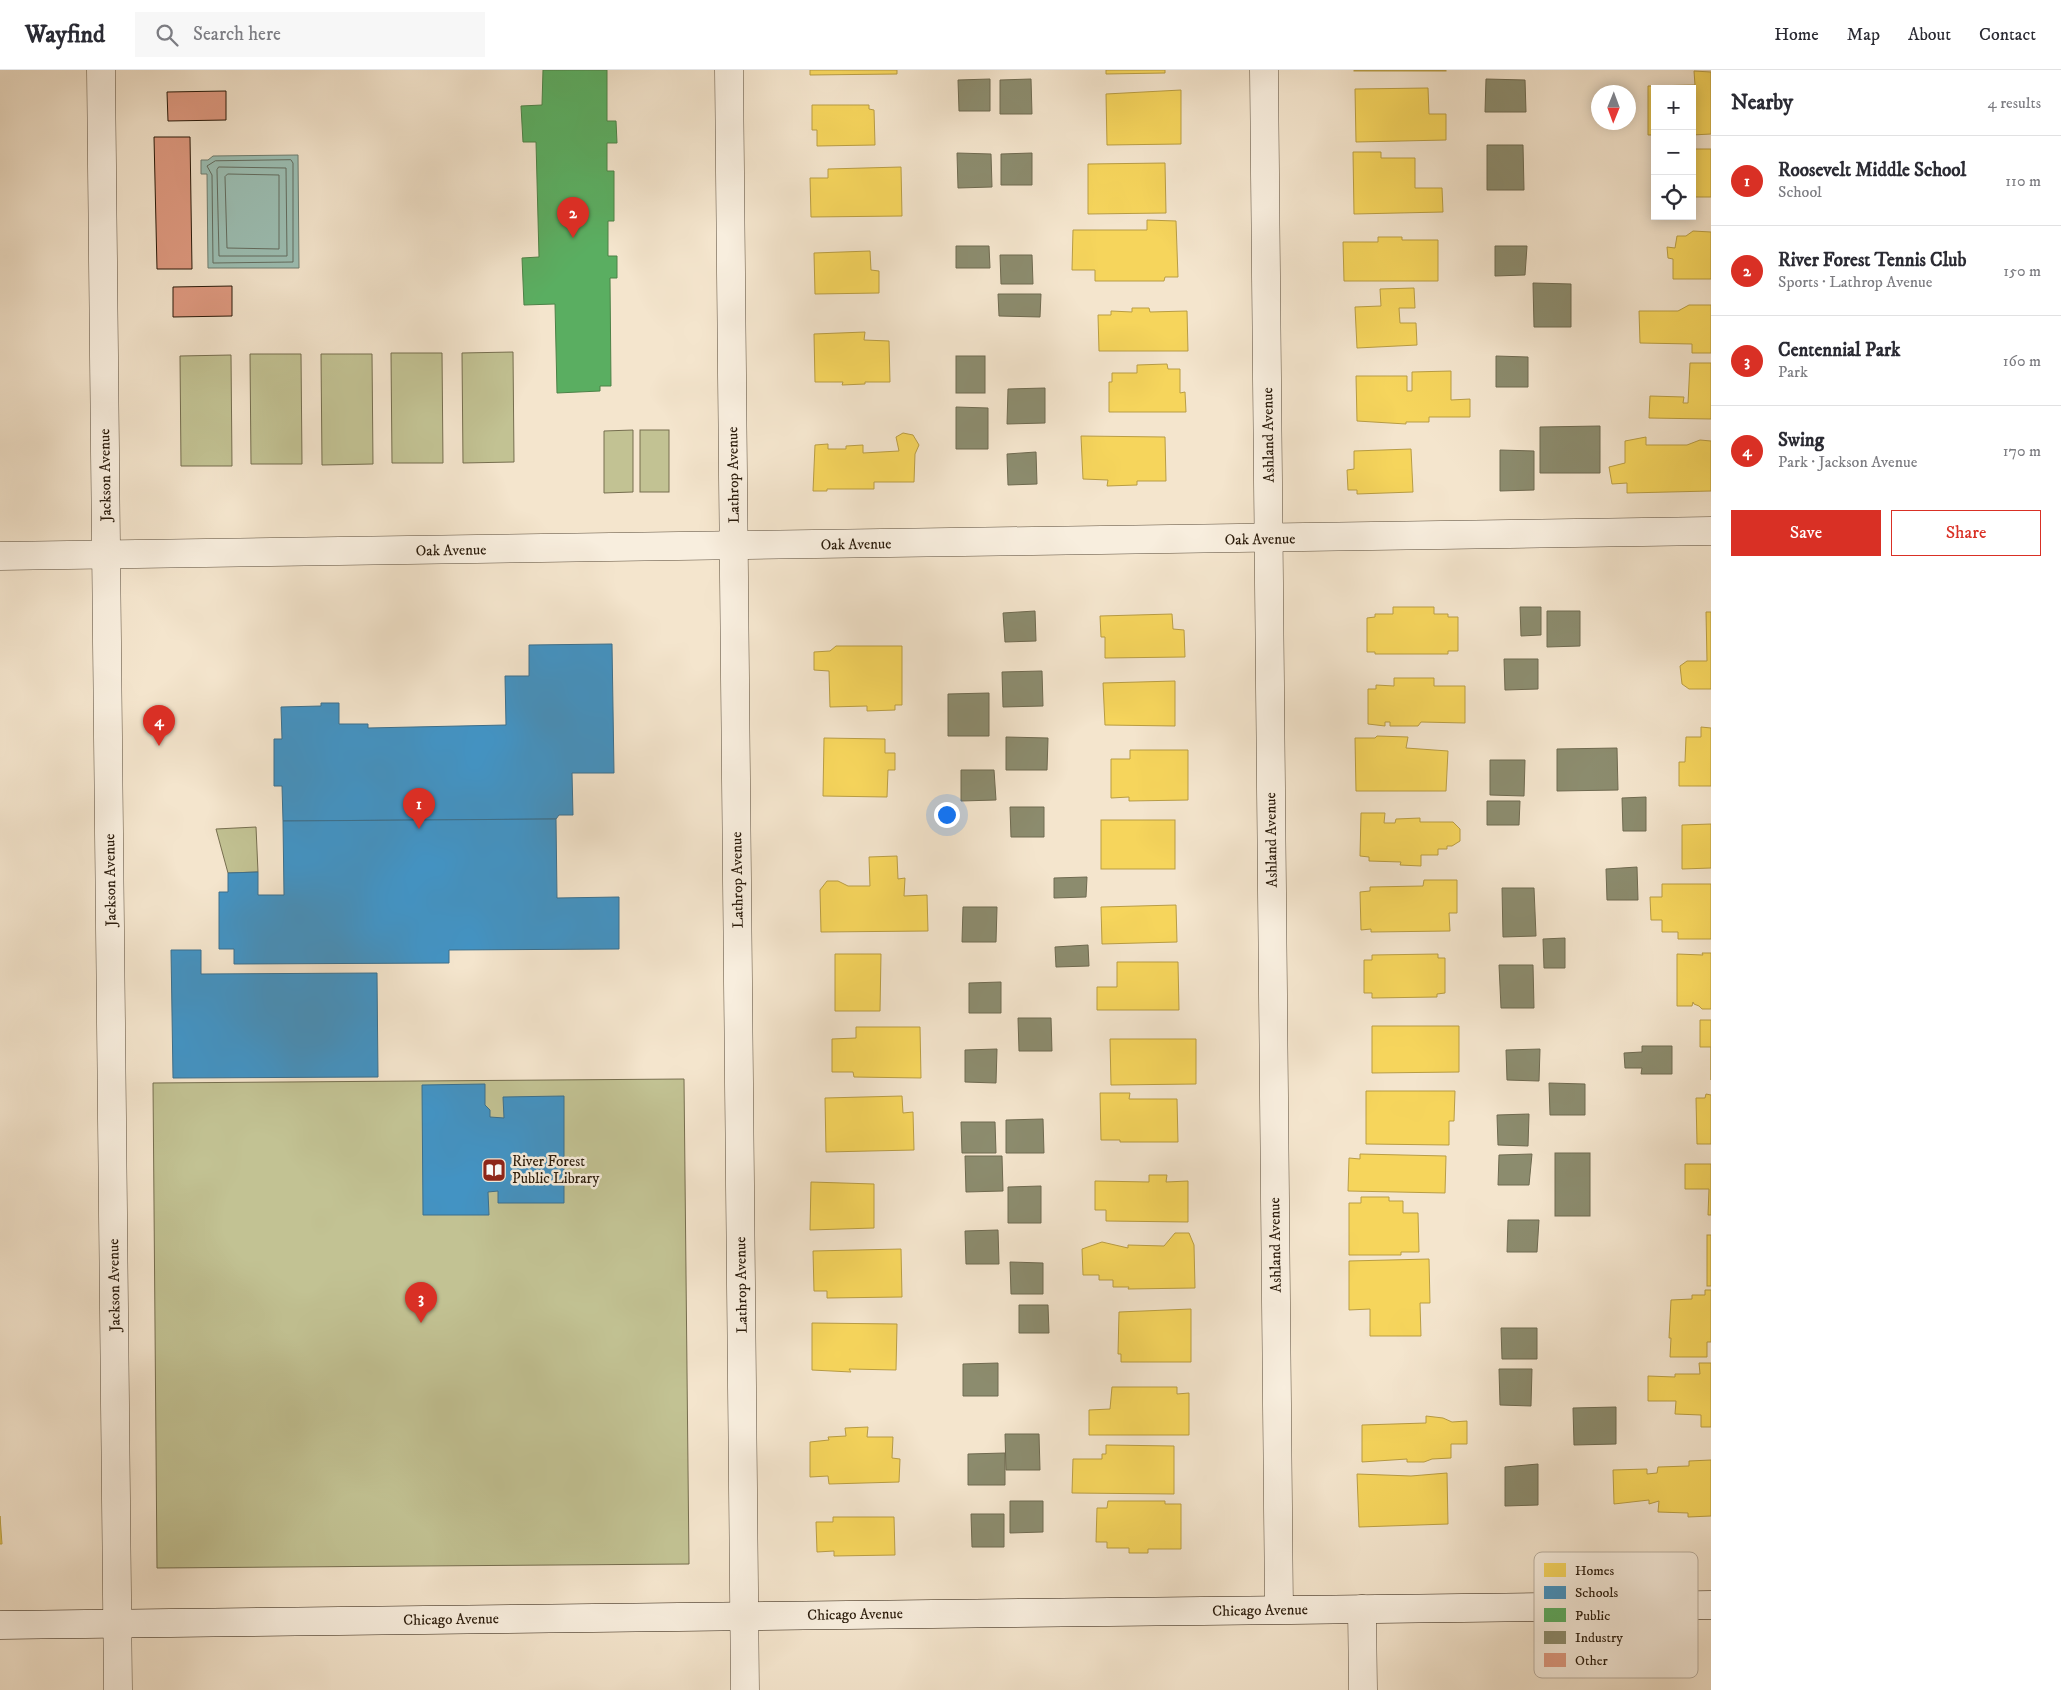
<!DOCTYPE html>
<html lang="en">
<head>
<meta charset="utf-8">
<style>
	:root { --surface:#fff; --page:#f7f7f7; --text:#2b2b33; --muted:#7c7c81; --line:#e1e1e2; --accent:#d93025 }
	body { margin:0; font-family:"IM FELL DW Pica",serif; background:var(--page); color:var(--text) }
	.controls { position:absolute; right:15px; top:15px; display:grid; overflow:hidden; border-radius:0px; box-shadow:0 2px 12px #0003 }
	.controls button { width:45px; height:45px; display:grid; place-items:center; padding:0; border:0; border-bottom:1px solid var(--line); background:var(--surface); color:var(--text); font:25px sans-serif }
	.compass { position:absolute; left:1591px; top:15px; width:45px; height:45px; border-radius:50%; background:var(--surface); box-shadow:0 2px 12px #0003; rotate:181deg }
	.you { position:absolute; left:946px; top:744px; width:18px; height:18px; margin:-12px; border:4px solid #fff; border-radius:50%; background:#1a73e8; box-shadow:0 0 0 8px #1a73e833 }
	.badge { display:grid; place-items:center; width:32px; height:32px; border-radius:50%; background:var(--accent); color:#fff; font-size:16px; font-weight:700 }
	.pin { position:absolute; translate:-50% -41px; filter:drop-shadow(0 1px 2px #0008) }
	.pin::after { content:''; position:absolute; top:26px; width:18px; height:15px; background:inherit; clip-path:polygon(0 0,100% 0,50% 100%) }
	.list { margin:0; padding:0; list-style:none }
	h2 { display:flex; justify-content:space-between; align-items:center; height:65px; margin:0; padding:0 20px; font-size:21px }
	h2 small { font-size:16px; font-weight:400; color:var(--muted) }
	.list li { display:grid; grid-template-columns:32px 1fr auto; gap:15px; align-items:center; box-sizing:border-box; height:90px; padding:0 20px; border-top:1px solid var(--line) }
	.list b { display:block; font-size:19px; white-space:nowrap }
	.list p { margin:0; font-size:16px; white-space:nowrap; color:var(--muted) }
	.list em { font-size:16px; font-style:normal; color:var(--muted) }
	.actions { display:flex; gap:10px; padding:15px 20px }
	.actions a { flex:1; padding:11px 0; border:1px solid var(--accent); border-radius:0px; text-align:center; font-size:18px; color:var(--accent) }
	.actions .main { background:var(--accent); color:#fff }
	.icon { flex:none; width:28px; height:28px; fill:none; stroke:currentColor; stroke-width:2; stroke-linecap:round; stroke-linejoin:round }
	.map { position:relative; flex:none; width:1711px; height:1620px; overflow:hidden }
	header { display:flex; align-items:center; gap:30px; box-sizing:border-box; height:70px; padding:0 25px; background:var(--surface); border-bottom:1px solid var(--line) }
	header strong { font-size:24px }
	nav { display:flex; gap:28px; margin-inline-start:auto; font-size:18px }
	.search { width:350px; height:45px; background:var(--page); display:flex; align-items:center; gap:12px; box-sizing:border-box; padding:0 18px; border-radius:0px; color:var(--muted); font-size:19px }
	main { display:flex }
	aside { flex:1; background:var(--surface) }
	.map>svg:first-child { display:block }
</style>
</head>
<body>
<header>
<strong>Wayfind</strong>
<div class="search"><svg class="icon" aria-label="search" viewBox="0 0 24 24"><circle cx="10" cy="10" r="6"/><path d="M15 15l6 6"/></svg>Search here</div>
<nav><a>Home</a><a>Map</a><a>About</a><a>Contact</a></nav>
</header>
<main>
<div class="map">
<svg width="1711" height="1620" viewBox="0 0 1711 1620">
	<rect width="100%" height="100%" fill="#f4e5cd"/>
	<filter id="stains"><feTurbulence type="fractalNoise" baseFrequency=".004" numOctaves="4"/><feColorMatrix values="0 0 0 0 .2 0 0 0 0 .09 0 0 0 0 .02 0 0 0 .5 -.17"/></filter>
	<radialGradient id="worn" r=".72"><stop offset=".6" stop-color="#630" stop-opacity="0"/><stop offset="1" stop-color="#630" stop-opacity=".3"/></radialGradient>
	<g fill="#c2c293" stroke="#766e4f">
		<path d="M513,282L514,392L463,393L462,283Z"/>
		<path d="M391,283H442L443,393H392Z"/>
		<path d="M250,284H301L302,394H251Z"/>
		<path d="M321,284H372L373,394L322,395Z"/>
		<path d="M231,285L232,396H181L180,286Z"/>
		<path d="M633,360V422L604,423V361Z"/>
		<rect x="640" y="360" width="29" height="62"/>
		<path d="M256,757L258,802L228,803L216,759Z"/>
		<path d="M684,1009L689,1494L157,1498L153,1013Z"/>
	</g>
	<path fill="#9cbfb4" stroke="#6e7d70" d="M298,85L299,198H208L207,104H201V90H208L213,86Z"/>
	<g fill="#f6d55c" stroke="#b99d44">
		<path d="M810,0H897V4L810,5Z"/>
		<path d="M1106,0H1165V3L1106,4Z"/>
		<rect x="1354" y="0" width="92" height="1"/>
		<path d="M1694,1L1711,2V64L1692,65V19H1655V65H1648V16L1695,15Z"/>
		<path d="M1428,18L1429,44H1446V70L1356,72L1355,19Z"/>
		<path d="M1181,20V74L1107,75L1106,24Z"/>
		<path d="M812,35H869V39L874,40L875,75L817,76V60H812Z"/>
		<rect x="1692" y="79" width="19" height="48"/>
		<path d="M1353,82H1381V88H1415V118H1442L1443,142L1354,144Z"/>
		<path d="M1165,93L1166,143L1088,144V94Z"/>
		<path d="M901,97L902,146L811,147L810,108H828V99Z"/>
		<path d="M1147,150L1176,151L1178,207H1165L1164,211H1095V200H1072L1073,160H1147Z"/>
		<path d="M1693,161L1711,162V209H1673V189L1668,188L1667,177L1675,178L1677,166H1686Z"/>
		<path d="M1378,167H1402V170H1438V211H1344L1343,172H1378Z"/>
		<path d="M870,181L871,200L879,201V223L815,224L814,183Z"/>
		<path d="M1414,218L1415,238H1399L1400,253H1416L1417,275L1357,278L1355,237L1381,236L1380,219Z"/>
		<path d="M1689,235H1711V283H1692V274L1640,273L1639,241H1678Z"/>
		<path d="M1132,238H1149L1150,242L1187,241L1188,281H1099L1098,245H1111V241L1132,242Z"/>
		<path d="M865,262L864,270L889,271L890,312H865V314L842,315L843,312H815L814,264Z"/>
		<path d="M1690,293H1711V349L1649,348L1650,326L1684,327L1683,333H1688Z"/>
		<path d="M1167,294L1168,299H1180V323L1185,322L1186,342H1109V312H1112V303H1137V295Z"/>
		<path d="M1451,301V330L1470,329V347H1429V352H1406V354L1357,351L1356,306H1407V321H1412V302Z"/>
		<path d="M903,363L913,365L919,375L915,384L914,412H874V419H827V421H813L815,375L828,374V379H846V376L863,375V383L899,381L896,367Z"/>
		<path d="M1081,366L1165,367L1166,411H1137V415L1107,416L1108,410L1083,409Z"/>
		<path d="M1646,367V375H1687L1700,370L1711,371V421L1627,423V413L1612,414L1609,397L1625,393V371Z"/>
		<path d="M1411,379L1413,422L1357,424V420H1348L1347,400L1354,399V381Z"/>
		<path d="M1393,537H1434V544H1448V547H1458V581H1448V584H1375V582H1367V548L1375,547V544H1393Z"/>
		<path d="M1706,542H1711V619H1689L1682,614L1680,596L1687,591H1707Z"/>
		<path d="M1172,544L1173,559L1184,560L1185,587L1105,588V567H1101L1100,546Z"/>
		<path d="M836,576H902V635H895V640L867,641V636L830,637L829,601L814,600V582L830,581Z"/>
		<path d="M1394,608H1434V616H1465V653L1421,652L1418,656H1390V652H1385V656L1368,654V619H1376V615L1394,616Z"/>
		<path d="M1175,611V656L1105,655L1103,613Z"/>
		<path d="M1701,657L1711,658V716H1679V692H1685L1686,667H1701Z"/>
		<path d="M1377,666L1408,667L1406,678L1448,681L1446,721H1356L1355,668H1375Z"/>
		<path d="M824,668L885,669V683H895V700H888L887,727L823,726Z"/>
		<path d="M1130,680H1188V730L1129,731V727L1111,728V689H1130Z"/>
		<path d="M1361,743H1385L1384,753H1395L1396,749L1420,748V752H1453L1460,759V771L1452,776H1447V779H1438V785H1421V796L1400,795L1401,792L1369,791V787L1360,786Z"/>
		<rect x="1101" y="750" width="74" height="49"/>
		<path d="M1711,754V798L1682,799V755Z"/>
		<path d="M897,786L898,809L905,808L904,826L927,825L928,861L821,862L820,820L827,811H838L848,816H870L869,787Z"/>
		<path d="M1424,810H1457V843H1449L1450,861L1371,862V859L1361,860L1360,822L1370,821V817L1423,816Z"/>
		<path d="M1662,814H1711V869H1678V862H1662V850H1651L1650,827H1662Z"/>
		<path d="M1176,835L1177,872L1102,874L1101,837Z"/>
		<path d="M1702,883H1711V939H1702L1699,936L1694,934L1693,932L1692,936H1677V884L1703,885Z"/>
		<path d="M835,884H881L880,941H835Z"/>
		<path d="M1438,884V888H1445V923L1437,924V927L1372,928V923H1364V890H1372V885Z"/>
		<path d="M1117,892H1178L1179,940H1097V917H1117Z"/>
		<path d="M1700,950H1711V1010V977H1700Z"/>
		<path d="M1372,956H1459V1002L1372,1003Z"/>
		<path d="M856,957H920L921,1008L854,1007L853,1002H832V969L856,968Z"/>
		<path d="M1110,969H1196V1014L1111,1015Z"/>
		<path d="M1366,1021H1455L1454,1051H1449V1075L1366,1074Z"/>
		<path d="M1100,1023H1130L1129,1029H1177L1178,1072H1120V1070H1101Z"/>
		<path d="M1706,1024L1711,1025V1074H1697L1696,1028H1705Z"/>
		<path d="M902,1026L903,1043L913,1042L914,1080L826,1082L825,1028Z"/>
		<path d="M1360,1084L1446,1086L1445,1123L1348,1121L1349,1088L1360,1089Z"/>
		<path d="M1685,1094H1711V1145H1708L1709,1119H1685Z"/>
		<path d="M1149,1105H1167L1166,1112L1188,1111V1152L1106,1151V1140H1095V1111L1149,1112Z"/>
		<path d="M811,1112L874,1114V1158L810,1160Z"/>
		<path d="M1361,1127H1389V1131H1403V1143H1418L1419,1182H1401V1185H1349V1133H1361Z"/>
		<path d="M1175,1163H1189L1194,1175L1195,1218L1128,1219L1129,1217H1113V1210H1099V1205H1083L1082,1179L1102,1172L1128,1178V1175L1164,1176Z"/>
		<rect x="1707" y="1165" width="4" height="51"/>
		<path d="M901,1179L902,1227L827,1228V1221H814L813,1181Z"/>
		<path d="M1429,1189L1430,1233H1420L1421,1266H1370V1239L1349,1240V1191Z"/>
		<path d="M1705,1220H1711V1272H1707V1287H1670L1671,1268H1669L1671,1230L1692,1229V1225H1705Z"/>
		<path d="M1191,1239V1292H1121V1284H1118L1119,1242Z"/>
		<path d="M812,1253L897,1254L896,1300L849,1299L851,1302L812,1300Z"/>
		<path d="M1699,1293H1711V1357H1701V1345L1675,1344L1676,1331H1648V1306L1675,1307V1304H1700Z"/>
		<path d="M1112,1317H1177V1324L1189,1323V1365H1089V1340L1110,1339Z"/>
		<path d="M1426,1346L1443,1348L1452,1352L1467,1351V1374H1451V1388L1432,1389L1424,1392H1407V1389L1362,1392V1355L1426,1353Z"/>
		<path d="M868,1357L867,1367H893L892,1388L900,1389L899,1412L829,1414L828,1406L810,1407V1372L829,1370L828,1367L846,1366L845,1358Z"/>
		<path d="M1106,1375L1174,1376V1424L1072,1423L1073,1389H1102V1384H1106Z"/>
		<path d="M1711,1390V1446L1688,1447V1443L1658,1442L1659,1431L1649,1434V1430L1614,1434L1613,1400L1647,1399V1404L1657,1403L1658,1397L1689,1396V1391Z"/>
		<path d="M1447,1403L1448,1454L1359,1457L1357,1404L1411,1406Z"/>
		<path d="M1108,1431H1165V1434H1181V1479H1148V1483H1129V1478H1107V1472H1096L1097,1438H1107Z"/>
		<path d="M0,1446L2,1474H0Z"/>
		<path d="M833,1447H894L895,1485L834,1486V1481L817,1482L816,1452H833Z"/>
	</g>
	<g fill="#4393c3" stroke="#3c6f8c">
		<path d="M612,574L614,703H572L573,745H559L556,749L283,751L282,716H274V669H282L281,637L321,636V633H339V654H368V658L506,655L505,606H529V575Z"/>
		<path d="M556,749L557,828L619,827V879L449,880V893L234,894V879H219V822H228V803L258,802V825H284L283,751Z"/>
		<path d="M171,880H201V904L377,903L378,1007L173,1008Z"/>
		<path d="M485,1014V1035L490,1040V1047L504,1048L503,1027L564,1026V1133H498V1121L488,1122L489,1145H423L422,1015Z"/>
	</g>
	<path fill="#5aae61" stroke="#4c8247" d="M543,0H607V51H616L617,73H607V101H614V151H608V186H617V208H610L611,316H600V321L557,323L555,234L524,235L522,188L539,187L536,72H523L521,36L542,35Z"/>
	<g fill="#8c8c6e" stroke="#6f6a50">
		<path d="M990,9V41H959L958,10Z"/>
		<path d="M1031,9L1032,44H1000V10Z"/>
		<path d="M1486,9L1525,10L1526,42H1485Z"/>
		<path d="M1487,75H1523L1524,120H1487Z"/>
		<path d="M957,83L991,84L992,117L958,118Z"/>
		<path d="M1032,83V115H1001V84Z"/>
		<path d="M956,176H989L990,198H956Z"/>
		<path d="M1495,176H1527L1525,205L1495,206Z"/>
		<path d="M1000,185H1032L1033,214H1001Z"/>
		<path d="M1533,213L1571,214V257H1534Z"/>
		<path d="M998,224H1041L1040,247L999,246Z"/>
		<rect x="956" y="286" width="29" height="37"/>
		<path d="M1496,286L1528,287V317H1496Z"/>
		<path d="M1045,318V353L1007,354L1008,319Z"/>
		<path d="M956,337L988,338V379H956Z"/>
		<path d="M1600,356V403H1540V357Z"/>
		<path d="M1500,380L1534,381V420L1500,421Z"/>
		<path d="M1036,382L1037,414L1008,415L1007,384Z"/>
		<path d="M1520,537H1541V565L1521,566Z"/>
		<path d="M1035,541L1036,571L1005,572L1003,543Z"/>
		<path d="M1547,541H1580V576L1547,577Z"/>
		<path d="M1504,589H1538V619L1505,620Z"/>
		<path d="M1042,601L1043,636L1003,637L1002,602Z"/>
		<path d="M989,623V666H948V624Z"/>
		<path d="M1006,667L1048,668L1047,700H1006Z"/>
		<path d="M1617,678L1618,720L1557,721V679Z"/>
		<path d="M1490,690H1525L1524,726L1490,725Z"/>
		<path d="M961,700H994L996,730L961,731Z"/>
		<path d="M1646,727V761H1623L1622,728Z"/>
		<path d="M1487,731H1520L1519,755H1487Z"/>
		<path d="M1010,737H1044V767H1011Z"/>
		<path d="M1637,797L1638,830H1607L1606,799Z"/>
		<path d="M1087,807L1086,827L1054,828V808Z"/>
		<path d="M1502,818H1534L1536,866L1503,867Z"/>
		<path d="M963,837H997L996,872H962Z"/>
		<path d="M1565,868V898H1544L1543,869Z"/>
		<path d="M1088,875L1089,896L1056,897L1055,877Z"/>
		<path d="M1499,895H1533L1534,938H1501Z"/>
		<path d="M1001,912V943H969V913Z"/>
		<path d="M1018,948H1051L1052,981H1019Z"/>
		<path d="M1642,976H1672V1004H1641L1642,998H1625L1624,983L1642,982Z"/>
		<path d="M997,979L996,1013L965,1012V980Z"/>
		<path d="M1540,979L1539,1011L1507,1010L1506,980Z"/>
		<path d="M1549,1013L1585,1014V1045H1550Z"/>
		<path d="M1529,1044L1528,1076L1498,1075L1497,1045Z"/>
		<path d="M1043,1049L1044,1083H1006V1050Z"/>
		<path d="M961,1052H995L996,1083H962Z"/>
		<rect x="1555" y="1083" width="35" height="63"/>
		<path d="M1532,1084L1529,1115H1498L1499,1085Z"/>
		<path d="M965,1086H1002L1003,1121L966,1122Z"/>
		<path d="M1041,1116V1153H1008V1117Z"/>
		<path d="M1508,1150H1539L1537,1182H1507Z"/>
		<path d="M998,1160L999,1194H966L965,1161Z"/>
		<path d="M1010,1192L1043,1193V1224H1011Z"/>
		<path d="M1019,1235H1048L1049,1263H1019Z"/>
		<path d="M1501,1258H1537V1289H1502Z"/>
		<path d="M998,1293V1326H963V1294Z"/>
		<path d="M1499,1299H1532L1531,1336L1500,1335Z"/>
		<path d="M1616,1337V1374L1574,1375L1573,1338Z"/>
		<path d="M1005,1364H1039L1040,1400H1006Z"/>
		<path d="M1005,1383V1415H968V1384Z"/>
		<path d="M1538,1394V1435L1505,1436V1397Z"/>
		<path d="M1010,1431H1043V1462L1010,1463Z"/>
		<path d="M971,1444H1004V1477H972Z"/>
	</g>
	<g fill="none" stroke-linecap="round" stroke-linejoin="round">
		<g stroke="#636d60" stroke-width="1">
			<path d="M291,90L293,93V192L213,193L212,105L207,96L215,91Z"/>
			<path d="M219,97L286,98L287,186H219L217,100Z"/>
			<path d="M228,104L279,105V179L227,178L225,107Z"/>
		</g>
	</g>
	<g fill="#df9a81" stroke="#2a1b0b">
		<path d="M226,21V50L168,51L167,22Z"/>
		<path d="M154,67H190L192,199H157Z"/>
		<path d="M232,216V246L173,247V217Z"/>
	</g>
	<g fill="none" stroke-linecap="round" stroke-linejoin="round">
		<g stroke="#5c4e3c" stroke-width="29">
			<g id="minor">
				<path d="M101,0L118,1620"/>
				<path d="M1264,0L1279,1539"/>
				<path d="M0,486L1711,461"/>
				<path d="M1362,1539L1363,1620"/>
			</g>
		</g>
		<g stroke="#5c4e3c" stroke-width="29">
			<path id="tertiary" d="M729,0L745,1620"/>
		</g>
		<g stroke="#2a1b0b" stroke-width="29">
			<path id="secondary" d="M0,1555L1711,1535"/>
		</g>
		<use href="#minor" stroke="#f8eede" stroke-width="28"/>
		<use href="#tertiary" stroke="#f8eede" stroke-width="28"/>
		<use href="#secondary" stroke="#f8eede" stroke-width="28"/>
	</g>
	<defs>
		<g id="library-square" transform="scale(1.25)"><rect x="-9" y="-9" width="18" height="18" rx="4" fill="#8f2418" stroke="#f8eede"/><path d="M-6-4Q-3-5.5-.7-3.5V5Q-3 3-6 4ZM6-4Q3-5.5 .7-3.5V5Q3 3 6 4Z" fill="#fff"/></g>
	</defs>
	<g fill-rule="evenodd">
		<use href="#library-square" x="494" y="1100"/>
	</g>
	<g text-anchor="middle" stroke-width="5" stroke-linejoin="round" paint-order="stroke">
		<g font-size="15" fill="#2a1b0b" stroke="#f8eede">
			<text transform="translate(1268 365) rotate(-91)" y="5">Ashland Avenue</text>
			<text transform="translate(105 405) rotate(-91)" y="5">Jackson Avenue</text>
			<text transform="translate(733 405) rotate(-91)" y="5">Lathrop Avenue</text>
			<text transform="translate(1260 469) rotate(-1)" y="5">Oak Avenue</text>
			<text transform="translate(856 474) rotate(-1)" y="5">Oak Avenue</text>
			<text transform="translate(451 480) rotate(-1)" y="5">Oak Avenue</text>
			<text transform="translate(1271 770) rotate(-91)" y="5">Ashland Avenue</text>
			<text transform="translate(110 810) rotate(-91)" y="5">Jackson Avenue</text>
			<text transform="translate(737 810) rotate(-91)" y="5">Lathrop Avenue</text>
			<text transform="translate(1275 1175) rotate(-91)" y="5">Ashland Avenue</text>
			<text transform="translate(114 1215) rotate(-91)" y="5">Jackson Avenue</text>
			<text transform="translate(741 1215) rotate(-91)" y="5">Lathrop Avenue</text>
			<text transform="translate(1260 1540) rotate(-1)" y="5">Chicago Avenue</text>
			<text transform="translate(855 1544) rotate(-1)" y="5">Chicago Avenue</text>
			<text transform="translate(451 1549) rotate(-1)" y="5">Chicago Avenue</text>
		</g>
		<g font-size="15" fill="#2a1b0b" stroke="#f8eede" text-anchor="start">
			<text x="512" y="1096">River Forest<tspan x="512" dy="17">Public Library</tspan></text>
		</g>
	</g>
	<rect x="1534" y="1482" width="164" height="126" rx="8" fill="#f8eede" stroke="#baaf9f" stroke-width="1"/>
	<rect x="1544" y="1493" width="22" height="14" fill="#f6d55c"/>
	<rect x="1544" y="1516" width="22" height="13" fill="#4393c3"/>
	<rect x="1544" y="1538" width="22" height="14" fill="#5aae61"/>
	<rect x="1544" y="1561" width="22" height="13" fill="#8c8c6e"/>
	<rect x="1544" y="1583" width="22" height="14" fill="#df9a81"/>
	<g font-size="14" fill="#2a1b0b">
		<text x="1575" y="1505">Homes</text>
		<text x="1575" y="1527">Schools</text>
		<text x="1575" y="1550">Public</text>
		<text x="1575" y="1572">Industry</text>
		<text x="1575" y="1595">Other</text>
	</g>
	<rect width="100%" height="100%" filter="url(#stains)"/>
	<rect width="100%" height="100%" fill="url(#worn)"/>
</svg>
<div class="controls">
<button>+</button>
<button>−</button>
<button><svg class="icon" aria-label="locate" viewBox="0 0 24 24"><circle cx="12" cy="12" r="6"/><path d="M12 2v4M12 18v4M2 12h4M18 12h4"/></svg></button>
</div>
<svg class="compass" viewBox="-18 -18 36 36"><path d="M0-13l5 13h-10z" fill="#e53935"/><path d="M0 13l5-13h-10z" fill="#7c7c81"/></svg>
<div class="you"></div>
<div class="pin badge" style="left:419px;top:759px">1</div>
<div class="pin badge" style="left:573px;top:168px">2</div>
<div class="pin badge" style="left:421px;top:1253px">3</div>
<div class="pin badge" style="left:159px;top:676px">4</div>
</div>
<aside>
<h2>Nearby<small>4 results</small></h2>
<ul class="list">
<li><span class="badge">1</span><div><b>Roosevelt Middle School</b><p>School</p></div><em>110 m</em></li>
<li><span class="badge">2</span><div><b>River Forest Tennis Club</b><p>Sports · Lathrop Avenue</p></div><em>150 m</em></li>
<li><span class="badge">3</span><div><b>Centennial Park</b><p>Park</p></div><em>160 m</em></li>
<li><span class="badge">4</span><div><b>Swing</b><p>Park · Jackson Avenue</p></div><em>170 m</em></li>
</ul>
<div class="actions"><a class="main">Save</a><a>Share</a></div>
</aside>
</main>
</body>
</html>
